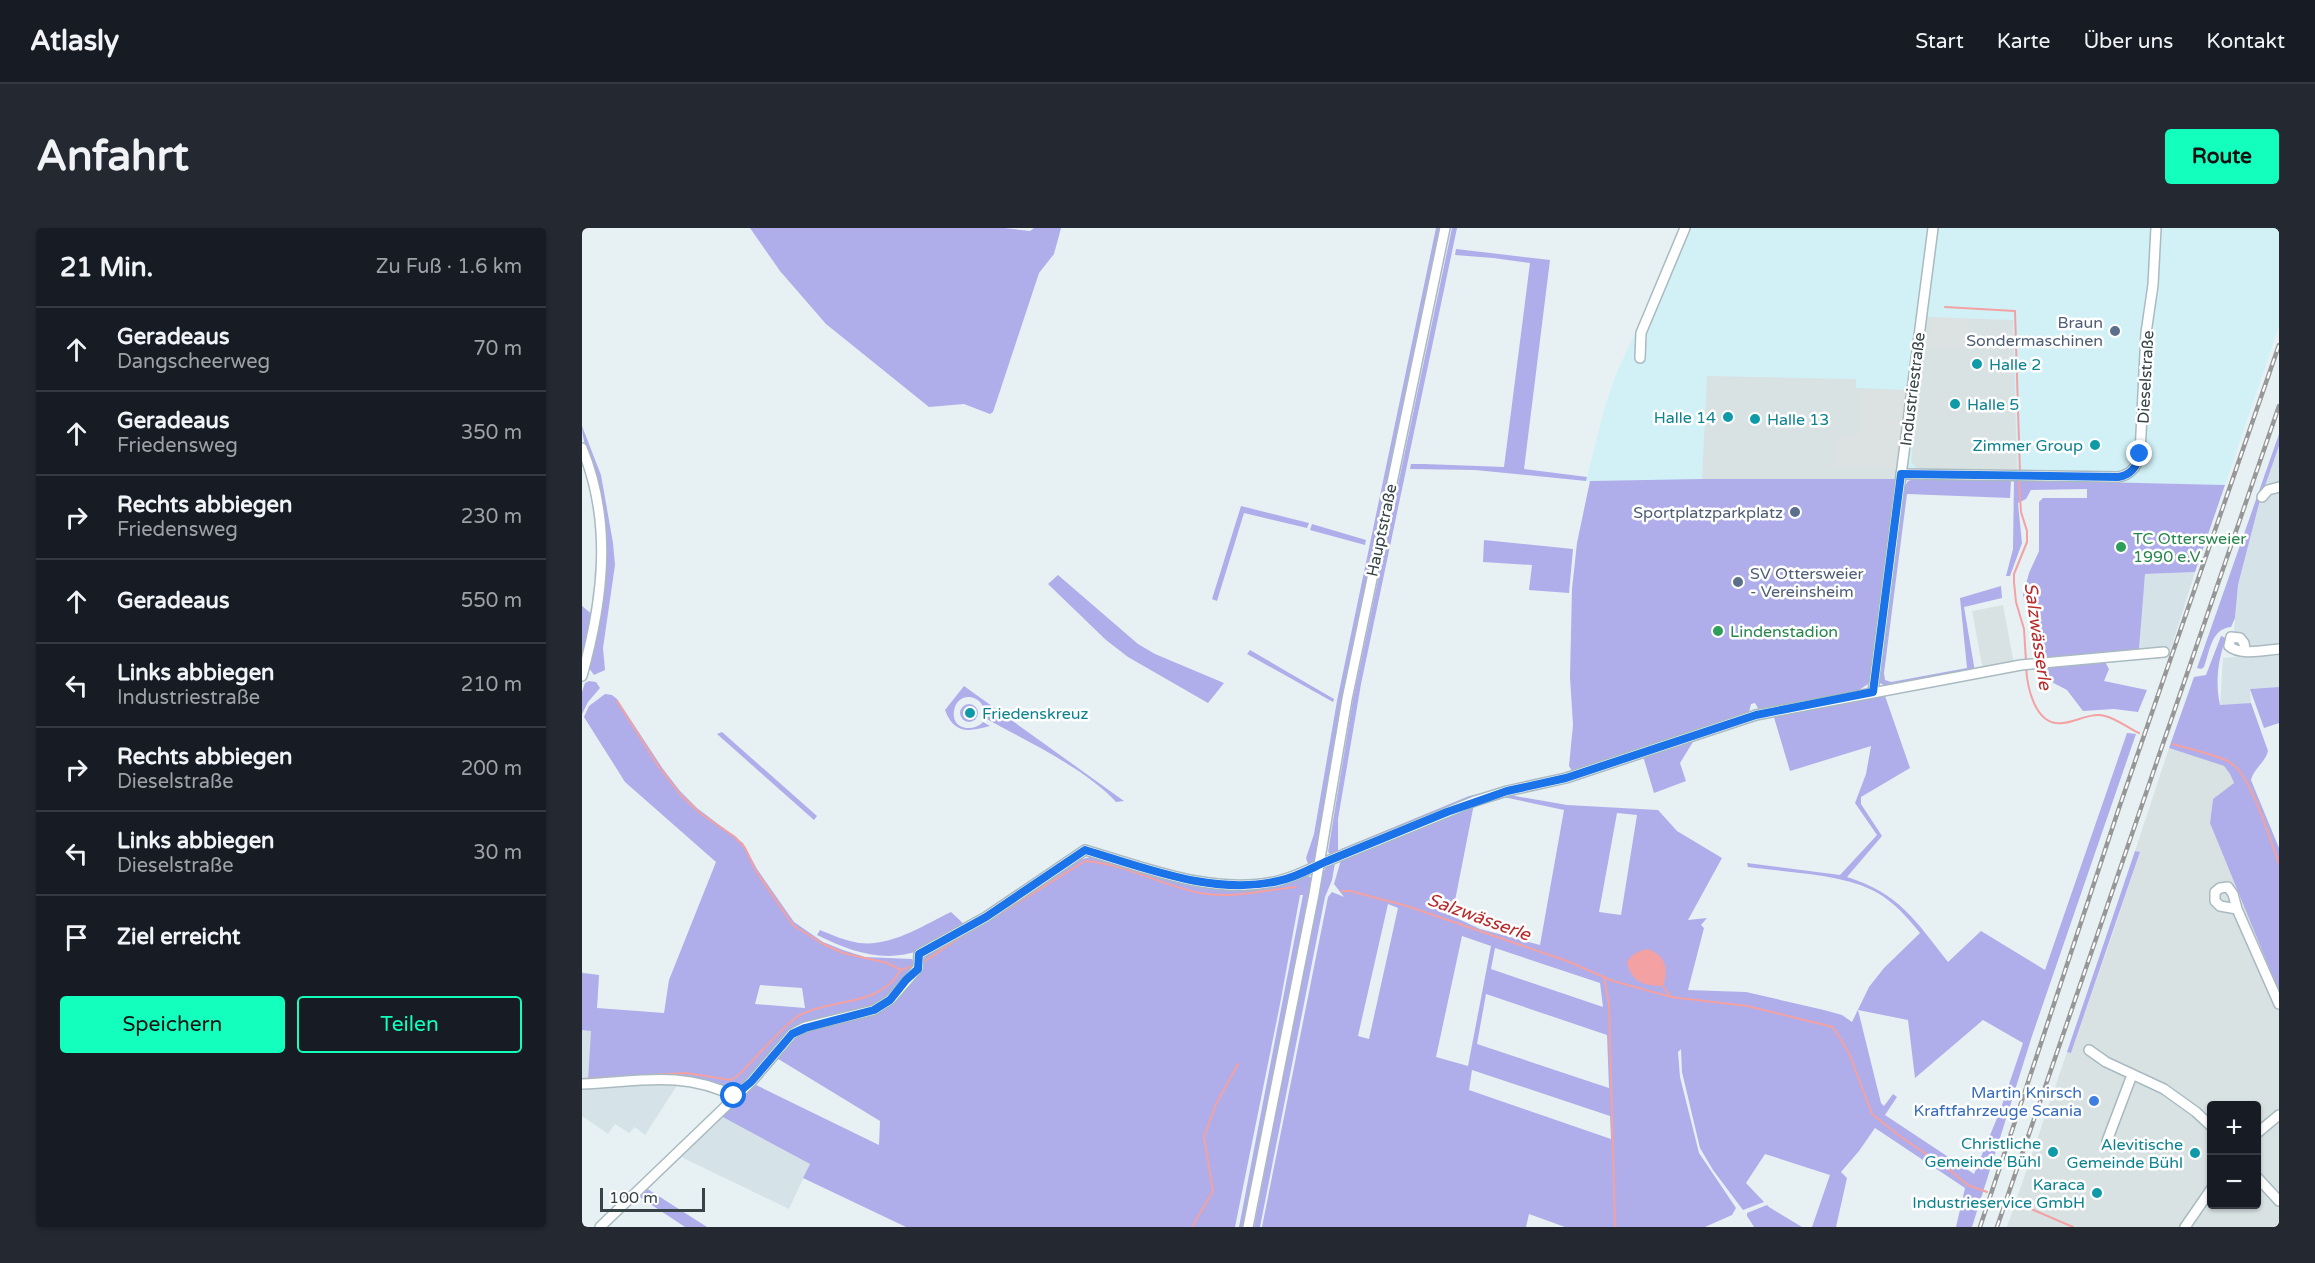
<!DOCTYPE html>
<html lang="de">
<head>
<meta charset="utf-8">
<style>
	:root { --surface:#171b24; --page:#242831; --text:#f1f3f6; --muted:#9ea1a6; --line:#363941; --accent:#13ffbd }
	body { margin:0; font-family:"Varela Round",sans-serif; background:var(--page); color:var(--text) }
	.controls { position:absolute; right:18px; bottom:18px; display:grid; overflow:hidden; border-radius:6px; box-shadow:0 2px 4px #0004 }
	.controls button { width:54px; height:54px; display:grid; place-items:center; padding:0; border:0; border-bottom:2px solid var(--line); background:var(--surface); color:var(--text); font:30px sans-serif }
	.scale { position:absolute; left:18px; bottom:15px; width:105px; box-sizing:border-box; padding-left:6px; border:3px solid #364448; border-top:0; font-size:16px; line-height:21px; white-space:nowrap; color:#364448; -webkit-text-stroke:4px #fff; paint-order:stroke }
	.stop { position:absolute; width:18px; height:18px; margin:-14px; border:4px solid #1a73e8; border-radius:50%; background:#fff }
	.stop.end { background:#1a73e8; border-color:#fff; box-shadow:0 2px 6px #0008 }
	.list { margin:0; padding:0; list-style:none }
	h2 { display:flex; justify-content:space-between; align-items:center; height:78px; margin:0; padding:0 24px; font-size:26px }
	h2 small { font-size:20px; font-weight:400; color:var(--muted) }
	.list li { display:grid; grid-template-columns:39px 1fr auto; gap:18px; align-items:center; box-sizing:border-box; height:84px; padding:0 24px; border-top:2px solid var(--line) }
	.list b { display:block; font-size:22px; white-space:nowrap }
	.list p { margin:0; font-size:20px; white-space:nowrap; color:var(--muted) }
	.list em { font-size:20px; font-style:normal; color:var(--muted) }
	.actions { display:flex; gap:12px; padding:18px 24px }
	.actions a { flex:1; padding:14px 0; border:2px solid var(--accent); border-radius:6px; text-align:center; font-size:21px; color:var(--accent) }
	.actions .main { background:var(--accent); color:#111 }
	.icon { flex:none; width:33px; height:33px; fill:none; stroke:currentColor; stroke-width:2; stroke-linecap:round; stroke-linejoin:round }
	.map { position:relative; flex:none; width:1697px; height:999px; overflow:hidden; border-radius:6px }
	header { display:flex; align-items:center; gap:36px; box-sizing:border-box; height:84px; padding:0 30px; background:var(--surface); border-bottom:2px solid var(--line) }
	header strong { font-size:28px }
	nav { display:flex; gap:33px; margin-inline-start:auto; font-size:21px }
	.intro { display:flex; align-items:center; justify-content:space-between; box-sizing:border-box; height:144px; padding:0 36px }
	h1 { margin:0; font-size:42px }
	.button { padding:15px 27px; border-radius:6px; background:var(--accent); color:#111; font-size:21px; font-weight:700 }
	main { display:flex; gap:36px; padding:0 36px }
	aside { flex:1; background:var(--surface); border-radius:6px; box-shadow:0 2px 4px #0004 }
	.map>svg:first-child { display:block }
</style>
</head>
<body>
<header>
<strong>Atlasly</strong>
<nav><a>Start</a><a>Karte</a><a>Über uns</a><a>Kontakt</a></nav>
</header>
<div class="intro"><h1>Anfahrt</h1><a class="button">Route</a></div>
<main>
<aside>
<h2>21 Min.<small>Zu Fuß · 1.6 km</small></h2>
<ul class="list">
<li><svg class="icon" aria-label="ahead" viewBox="0 0 24 24"><path d="M12 20V5M6 11l6-6 6 6"/></svg><div><b>Geradeaus</b><p>Dangscheerweg</p></div><em>70 m</em></li>
<li><svg class="icon" aria-label="ahead" viewBox="0 0 24 24"><path d="M12 20V5M6 11l6-6 6 6"/></svg><div><b>Geradeaus</b><p>Friedensweg</p></div><em>350 m</em></li>
<li><svg class="icon" aria-label="right" viewBox="0 0 24 24"><path d="M7 20v-9h11M14 6l5 5-5 5"/></svg><div><b>Rechts abbiegen</b><p>Friedensweg</p></div><em>230 m</em></li>
<li><svg class="icon" aria-label="ahead" viewBox="0 0 24 24"><path d="M12 20V5M6 11l6-6 6 6"/></svg><div><b>Geradeaus</b></div><em>550 m</em></li>
<li><svg class="icon" aria-label="left" viewBox="0 0 24 24"><path d="M17 20v-9H6M10 6l-5 5 5 5"/></svg><div><b>Links abbiegen</b><p>Industriestraße</p></div><em>210 m</em></li>
<li><svg class="icon" aria-label="right" viewBox="0 0 24 24"><path d="M7 20v-9h11M14 6l5 5-5 5"/></svg><div><b>Rechts abbiegen</b><p>Dieselstraße</p></div><em>200 m</em></li>
<li><svg class="icon" aria-label="left" viewBox="0 0 24 24"><path d="M17 20v-9H6M10 6l-5 5 5 5"/></svg><div><b>Links abbiegen</b><p>Dieselstraße</p></div><em>30 m</em></li>
<li><svg class="icon" aria-label="arrive" viewBox="0 0 24 24"><path d="M6 21V4h12l-3 4 3 4H6"/></svg><div><b>Ziel erreicht</b></div></li>
</ul>
<div class="actions"><a class="main">Speichern</a><a>Teilen</a></div>
</aside>
<div class="map">
<svg width="1697" height="999" viewBox="0 0 1697 999">
	<rect width="100%" height="100%" fill="#e7f1f4"/>
	<g fill="#d5e3e8">
		<path d="M1697,218V459L1668,461L1669,475L1638,478L1641,430L1661,428V417L1652,403L1656,357L1678,272Z"/>
		<path d="M1613,344L1586,430L1554,432L1563,346Z"/>
		<path d="M0,744L17,747L15,780L98,853L63,907L53,899L47,905L33,896L26,906L0,888Z"/>
		<path d="M137,887L228,936L207,981L97,928Z"/>
	</g>
	<path fill="#d1f1f7" d="M1099,0H1697V98L1643,257L1336,250L1004,253L1023,178L1034,146L1085,37Z"/>
	<g fill="#d9e2e3" fill-rule="evenodd">
		<path d="M1345,89L1431,92L1435,243H1337L1329,234Z"/>
		<path d="M1125,148L1274,151V160L1325,162L1315,251H1120Z"/>
		<path d="M1421,377L1432,436L1401,442L1390,383Z"/>
		<path d="M1587,520L1642,538L1648,546L1652,555L1631,571L1628,595L1697,764V999H1425L1485,824L1489,825L1530,708L1558,624L1553,623ZM1630,878H1674V976H1630Z"/>
	</g>
	<g fill="#afaeea" fill-rule="evenodd">
		<path d="M168,0H422L448,3L452,0H479L472,26L457,45L411,184L408,186L382,176L347,179L244,96L198,43Z"/>
		<path d="M854,0H860C815,209 769,417 735,628L733,633L726,636L724,630L732,606L755,473Z"/>
		<path d="M870,0H875L779,456L756,591V624L750,628L746,624L771,471Z"/>
		<path d="M874,21L968,32L942,241L1005,249L1004,253L893,242L828,241L829,236H842L922,239L948,35L911,30L873,27Z"/>
		<path d="M0,198L19,247L31,315L33,337L21,420L23,442L12,447L7,440C23,383 30,324 18,265C14,244 0,218 0,198Z"/>
		<path d="M1697,206V218L1678,272L1656,357L1653,390L1649,399C1629,401 1628,423 1622,439L1619,441L1615,440Z"/>
		<path d="M1336,250L1429,252L1428,270L1325,266L1302,445L1303,452L1309,454L1385,440L1378,370L1419,358L1420,370L1382,379L1393,444L1305,459L1298,455L1296,452L1321,262L1326,253Z"/>
		<path d="M1120,251H1315L1289,450L1286,456L1277,462L1177,482L1173,475L1169,476L1167,484L990,543L987,538L991,497L988,449L990,361L995,315L1008,253Z"/>
		<path d="M1432,252L1643,257L1613,344L1563,346L1557,420L1555,425L1455,432L1452,407L1441,367L1447,345L1457,323V274L1461,270H1505V261L1449,262L1444,271L1436,275L1440,315L1428,348H1424L1431,321Z"/>
		<path d="M659,278L727,295L725,300L662,285L635,373L630,371Z"/>
		<path d="M730,296L784,312L783,317L728,302Z"/>
		<path d="M902,312L991,321L987,365L947,362L950,337L901,334Z"/>
		<path d="M476,347L556,416L573,426L642,455L626,475L546,429L524,412L466,356Z"/>
		<path d="M0,378L11,387L0,435Z"/>
		<path d="M1639,408L1644,410C1636,432 1633,454 1638,477L1669,475L1686,523C1683,535 1672,540 1669,552L1697,620V764L1628,595L1631,571L1652,555L1648,546L1642,538L1587,520L1612,449L1624,447Z"/>
		<path d="M668,422L752,471L751,474L665,426Z"/>
		<path d="M1522,432L1527,441L1522,453L1565,462L1556,484L1532,481L1501,483L1485,462L1462,450L1455,437Z"/>
		<path d="M7,453L14,454L18,460L6,474L0,486V464L3,455Z"/>
		<path d="M382,458L542,573L534,574C503,540 444,513 403,490C405,466 375,461 372,483C369,501 391,505 401,494L408,498C386,504 372,506 363,482Z"/>
		<path d="M1697,459V495L1682,500L1668,461Z"/>
		<path d="M1302,465L1328,540L1279,569V576L1300,608L1265,649C1318,666 1333,692 1366,734L1399,703L1463,742L1545,505L1554,506L1450,808L1390,999H1374L1383,960L1293,900L1277,923L1259,944L1265,950L1254,999H1230L1248,947L1183,926L1164,955L1182,974L1161,982L1131,942L1118,920L1100,844L1099,821L1096,824L1098,849L1117,925L1154,980L1150,987L1123,999H983L947,986L944,999H680L746,669L750,664L762,669L752,656L759,632L892,576L870,688L898,701L958,717L982,582L926,570H911L928,564L933,568L985,577L1076,582L1095,603L1140,630L1106,692L1125,690L1119,697L1122,700L1106,762L1164,764L1242,782L1260,787L1270,794L1287,759L1302,740L1338,705C1325,689 1312,674 1294,664C1263,646 1202,644 1166,639L1165,635L1258,647L1295,607L1273,575L1284,546L1289,518L1208,543L1191,486ZM1035,585L1055,587L1039,687L1017,684ZM806,676L816,680L787,811L776,808ZM880,708L909,718L886,838L854,829ZM913,720L1018,755L1021,779L909,741ZM904,766L1025,807L1027,860L895,816ZM1276,782L1326,792L1333,850L1401,792L1441,815L1418,883L1392,946L1303,887L1315,869L1311,866L1302,878L1299,875ZM890,842L1028,888L1029,911L887,862Z"/>
		<path d="M23,466L30,467L35,471L81,541L98,563L115,580L161,615L175,641L212,694L241,714L261,722L283,729L330,731L332,736L330,742L306,770L291,779L220,799L169,850L155,861L113,851L6,853L9,803L0,802V745L17,747L15,780L82,785L87,752L134,634L43,554L2,489L7,478ZM178,757L220,760L223,780L173,776Z"/>
		<circle cx="387" cy="485" r="9"/>
		<path d="M140,504L235,588L232,592L135,506Z"/>
		<path d="M1114,509L1098,535L1104,553L1072,565L1061,528Z"/>
		<path d="M939,557L760,625L759,621L887,568Z"/>
		<path d="M1553,623L1558,624L1489,825L1485,824Z"/>
		<path d="M512,628L611,654H705L726,648L730,650L729,667L662,999H657L721,667H718L698,776L653,999H324L221,950L228,936L137,887L170,855L297,917L298,893L193,829L213,807L224,802L284,786L341,742L340,733L349,722L493,633Z"/>
		<path d="M753,635L750,652L743,669L678,999H672L740,645L747,636Z"/>
		<path d="M369,684L384,698C369,706 354,716 338,722C303,736 267,723 235,707L238,702C250,707 264,713 277,715C309,719 342,697 369,684Z"/>
		<path d="M64,960L125,999H103L56,968Z"/>
		<path d="M1185,977L1187,979L1220,999H1172L1165,988V985Z"/>
	</g>
	<g fill="#dce1e2">
		<path d="M1350,89L1387,91L1386,122L1345,120Z"/>
		<path d="M1279,162L1325,163L1316,240L1251,239L1253,207H1277Z"/>
	</g>
	<path fill="#f3a1a2" d="M1066,721C1084,728 1087,741 1081,758C1062,758 1049,754 1045,734C1049,726 1056,723 1066,721Z"/>
	<g fill="none" stroke-linecap="round" stroke-linejoin="round">
		<g stroke="#f3a1a2" stroke-width="2">
			<path d="M1363,79L1433,83L1438,246"/>
			<path d="M1437,252L1439,284L1445,303V314L1432,346V354L1434,374L1442,401L1444,433"/>
			<path d="M1444,438C1445,459 1453,499 1481,495C1494,494 1509,484 1523,488C1535,491 1546,500 1557,505"/>
			<path d="M35,473L77,539L99,567L118,585L153,609L163,620L174,643L211,697L241,716L261,725L305,735L319,742L334,737"/>
			<path d="M1591,516C1606,521 1637,527 1649,535C1670,548 1687,611 1697,635"/>
			<path d="M760,663H768L825,678L985,733L1031,753L1089,769L1165,778L1251,799L1267,825L1290,886L1319,909L1366,941L1386,957L1405,964"/>
			<path d="M408,692L503,633C543,636 579,657 618,665C651,671 682,662 714,659"/>
			<path d="M340,735L385,705"/>
			<path d="M1022,749L1027,777L1033,999"/>
			<path d="M1081,758L1088,768"/>
			<path d="M0,851L104,845L149,852L158,846C172,832 203,795 218,787C251,770 297,779 318,743"/>
			<path d="M1435,975L1491,999"/>
			<path d="M610,999L631,963L622,909L634,876L656,836"/>
		</g>
		<g stroke="#a9bac0" stroke-width="12">
			<g id="minor">
				<path d="M1058,130L1059,105L1103,0"/>
				<path d="M0,220C31,295 21,373 0,448"/>
				<path d="M1319,246L1536,249C1549,247 1555,239 1558,226L1564,105L1571,57L1574,0"/>
				<path d="M1680,269L1686,262L1697,259"/>
				<path d="M1663,422L1662,415L1658,410L1649,409L1647,418C1658,428 1683,422 1697,421"/>
				<path d="M1291,464L1351,0"/>
				<path d="M1655,681L1638,678L1633,673V664L1638,660L1646,659L1651,666L1655,681L1697,776"/>
				<path d="M1507,822L1524,834L1582,861L1614,884L1630,899"/>
				<path d="M0,856C55,854 100,842 152,868"/>
				<path d="M1674,906L1697,887"/>
				<path d="M1525,913L1550,847"/>
				<path d="M1674,948L1697,973"/>
				<path d="M18,999L169,854L210,806L223,799L292,782L308,772L336,740L337,726L404,689L503,622C564,640 632,668 696,653C713,649 728,641 743,634L893,573L925,563L984,550L1174,487L1439,437L1582,424"/>
				<path d="M666,999L732,666L765,471L863,0"/>
				<path d="M1603,999L1630,960"/>
			</g>
		</g>
		<use href="#minor" stroke="#fff" stroke-width="9"/>
		<g stroke="#979797" stroke-width="4.5">
			<g id="rail">
				<path d="M1398,999L1537,580L1697,117"/>
				<path d="M1415,999L1697,178"/>
			</g>
		</g>
		<use href="#rail" stroke="#fff" stroke-width="2" stroke-dasharray="7" stroke-linecap="butt"/>
	</g>
	<g fill="none" stroke-linecap="round" stroke-linejoin="round">
		<path stroke="#1a73e8" stroke-width="8" d="M152,868L169,854L210,806L223,800L292,782L308,772L324,752L336,741L337,726L404,689L503,622C564,640 632,668 696,653C713,650 728,641 743,634L865,584L925,563L984,550L1174,487L1291,464L1319,246L1536,249C1549,247 1555,239 1558,226"/>
	</g>
	<g fill="#5c6f8a" stroke="#fff" stroke-width="2">
		<circle cx="1533" cy="103" r="6"/>
		<circle cx="1213" cy="284" r="6"/>
		<circle cx="1156" cy="354" r="6"/>
	</g>
	<g fill="#0f9aa8" stroke="#fff" stroke-width="2">
		<circle cx="1395" cy="136" r="6"/>
		<circle cx="1373" cy="176" r="6"/>
		<circle cx="1146" cy="189" r="6"/>
		<circle cx="1173" cy="191" r="6"/>
		<circle cx="1513" cy="217" r="6"/>
		<circle cx="388" cy="485" r="6"/>
		<circle cx="1471" cy="924" r="6"/>
		<circle cx="1613" cy="925" r="6"/>
		<circle cx="1515" cy="965" r="6"/>
	</g>
	<g fill="#2e9e5b" stroke="#fff" stroke-width="2">
		<circle cx="1539" cy="319" r="6"/>
		<circle cx="1136" cy="403" r="6"/>
	</g>
	<circle fill="#3f7fe0" stroke="#fff" stroke-width="2" cx="1512" cy="873" r="6"/>
	<g text-anchor="middle" stroke-width="5" stroke-linejoin="round" paint-order="stroke">
		<g font-size="16" fill="#4e5e75" stroke="#fff" text-anchor="end">
			<text x="1521" y="100">Braun<tspan x="1521" dy="18">Sondermaschinen</tspan></text>
			<text x="1201" y="290">Sportplatzparkplatz</text>
			<text x="1168" y="351" text-anchor="start">SV Ottersweier<tspan x="1168" dy="18">- Vereinsheim</tspan></text>
		</g>
		<g font-size="16" fill="#0d838f" stroke="#fff" text-anchor="end">
			<text x="1407" y="142" text-anchor="start">Halle 2</text>
			<text x="1385" y="182" text-anchor="start">Halle 5</text>
			<text x="1134" y="195">Halle 14</text>
			<text x="1185" y="197" text-anchor="start">Halle 13</text>
			<text x="1501" y="223">Zimmer Group</text>
			<text x="400" y="491" text-anchor="start">Friedenskreuz</text>
			<text x="1459" y="921">Christliche<tspan x="1459" dy="18">Gemeinde Bühl</tspan></text>
			<text x="1601" y="922">Alevitische<tspan x="1601" dy="18">Gemeinde Bühl</tspan></text>
			<text x="1503" y="962">Karaca<tspan x="1503" dy="18">Industrieservice GmbH</tspan></text>
		</g>
		<g font-size="16" fill="#364448" stroke="#fff">
			<text transform="translate(1563 149) rotate(-87)" y="6">Dieselstraße</text>
			<text transform="translate(1330 161) rotate(-83)" y="6">Industriestraße</text>
			<text transform="translate(799 302) rotate(-78)" y="6">Hauptstraße</text>
		</g>
		<g font-size="16" fill="#27864d" stroke="#fff" text-anchor="start">
			<text x="1551" y="316">TC Ottersweier<tspan x="1551" dy="18">1990 e.V.</tspan></text>
			<text x="1148" y="409">Lindenstadion</text>
		</g>
		<g font-size="16" fill="#366cbe" stroke="#fff" text-anchor="end">
			<text x="1500" y="870">Martin Knirsch<tspan x="1500" dy="18">Kraftfahrzeuge Scania</tspan></text>
		</g>
		<g font-size="18" font-style="italic" fill="#b82a2b" stroke="#fff">
			<text transform="translate(1456 408) rotate(82)" y="6">Salzwässerle</text>
			<text transform="translate(897 689) rotate(20)" y="6">Salzwässerle</text>
		</g>
	</g>
</svg>
<div class="controls">
<button>+</button>
<button>−</button>
</div>
<div class="scale">100 m</div>
<div class="stop" style="left:152px;top:868px"></div>
<div class="stop end" style="left:1558px;top:226px"></div>
</div>
</main>
</body>
</html>
